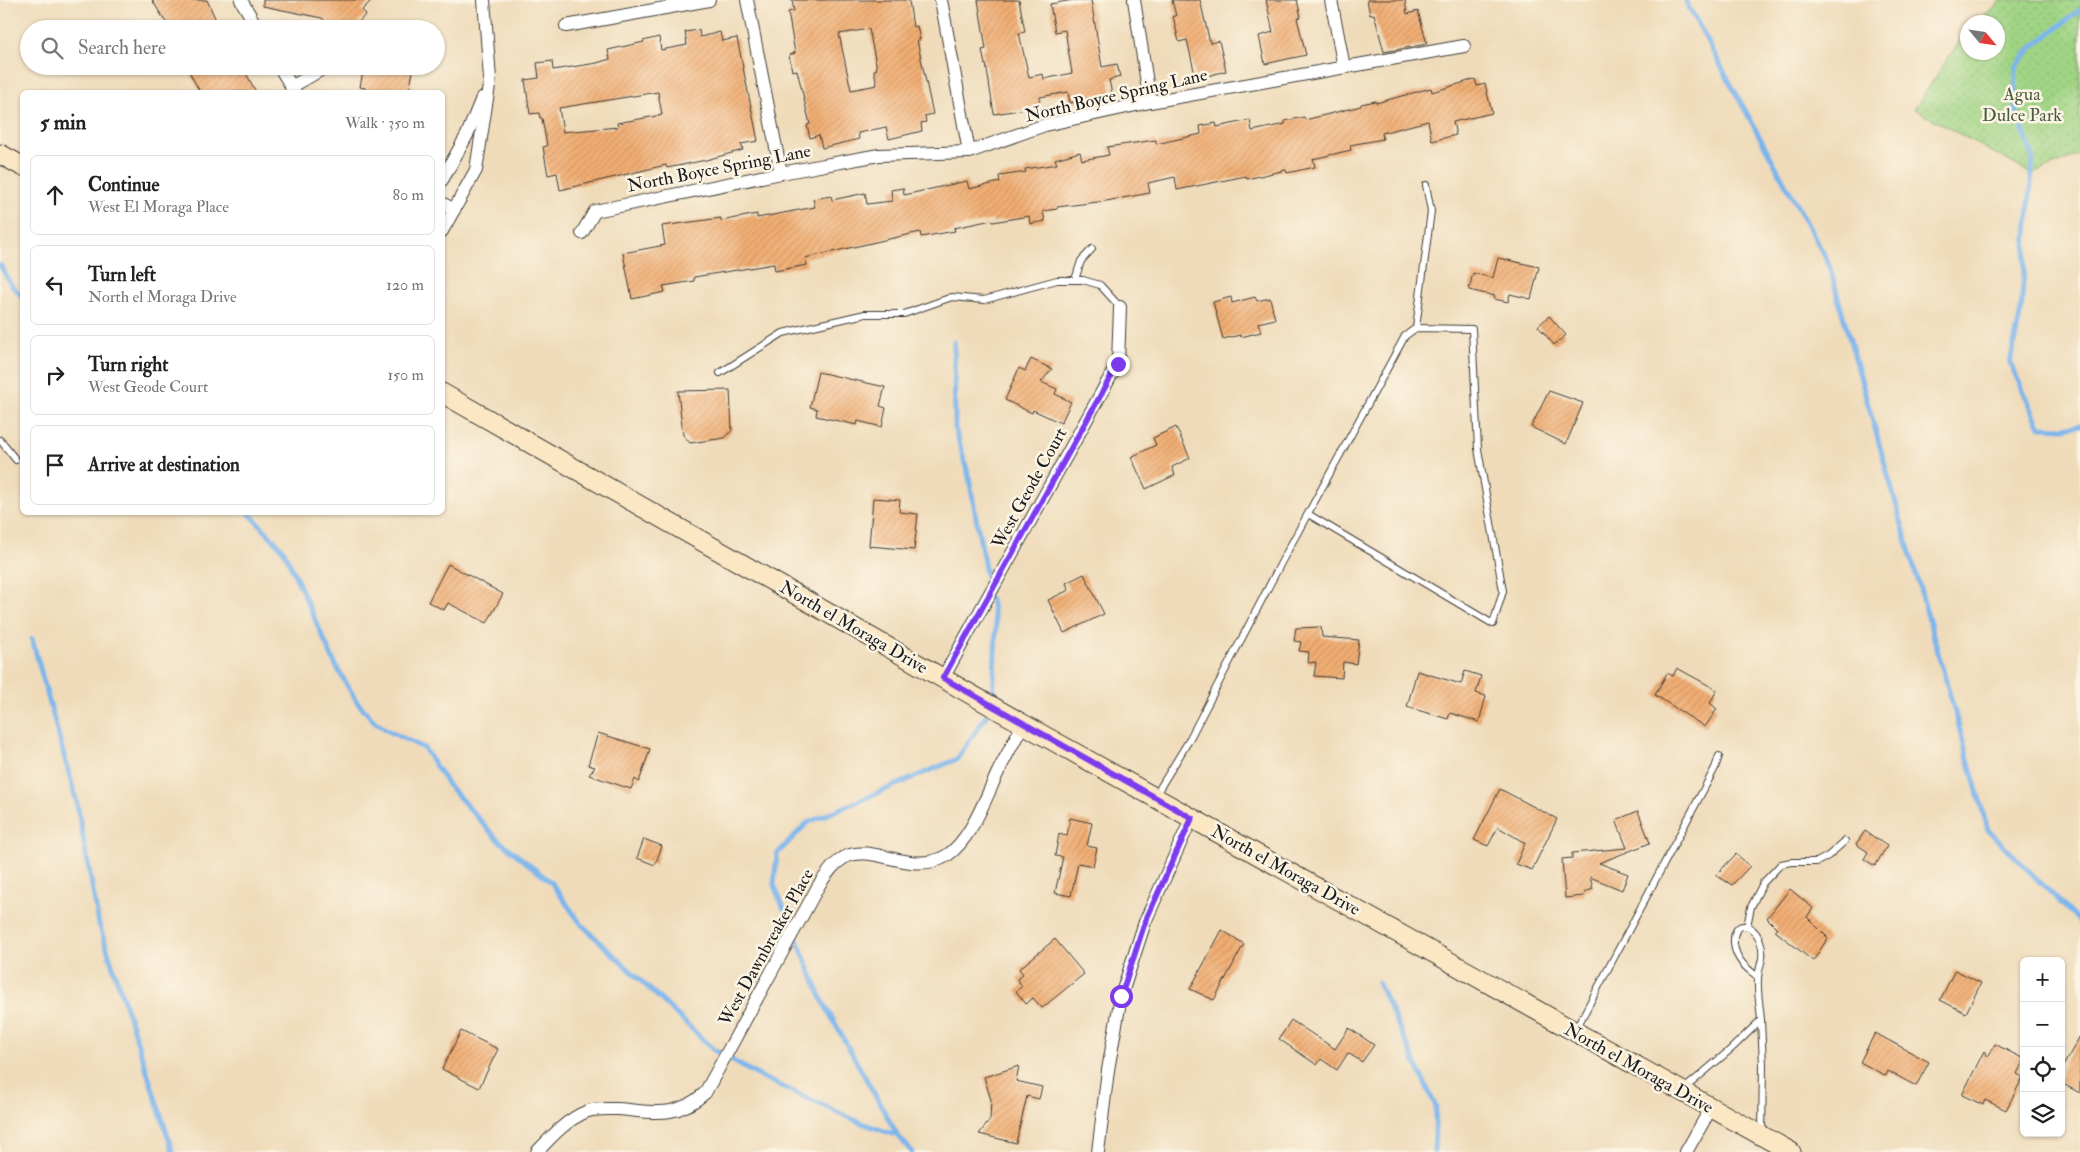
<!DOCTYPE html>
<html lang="en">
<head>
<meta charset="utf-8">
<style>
	:root { --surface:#fff; --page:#f2f2f2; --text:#222; --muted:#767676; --line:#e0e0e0 }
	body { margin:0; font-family:"IM FELL Double Pica",serif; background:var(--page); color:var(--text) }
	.controls { position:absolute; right:15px; bottom:15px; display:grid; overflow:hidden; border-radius:8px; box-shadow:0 1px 4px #0004 }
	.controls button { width:45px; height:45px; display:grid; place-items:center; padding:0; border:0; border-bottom:1px solid var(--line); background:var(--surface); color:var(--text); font:25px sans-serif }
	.compass { position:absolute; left:1960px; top:15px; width:45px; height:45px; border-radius:50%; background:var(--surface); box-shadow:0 1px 4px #0004; rotate:119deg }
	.stop { position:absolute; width:15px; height:15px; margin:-11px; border:4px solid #7c3aed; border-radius:50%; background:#fff }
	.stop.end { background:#7c3aed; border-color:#fff; box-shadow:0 1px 5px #0008 }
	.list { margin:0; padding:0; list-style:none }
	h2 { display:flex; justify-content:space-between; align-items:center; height:65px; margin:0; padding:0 20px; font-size:21px }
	h2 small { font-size:16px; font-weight:400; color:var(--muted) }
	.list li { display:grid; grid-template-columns:32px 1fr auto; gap:15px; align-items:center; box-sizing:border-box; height:80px; margin:0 10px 10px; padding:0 10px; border:1px solid var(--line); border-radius:8px }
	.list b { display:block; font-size:19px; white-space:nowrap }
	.list p { margin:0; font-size:16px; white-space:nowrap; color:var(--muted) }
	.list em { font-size:16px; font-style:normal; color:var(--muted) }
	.icon { flex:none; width:28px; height:28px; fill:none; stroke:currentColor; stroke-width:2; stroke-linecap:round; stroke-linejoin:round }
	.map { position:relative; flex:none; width:2080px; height:1152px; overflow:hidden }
	.search { position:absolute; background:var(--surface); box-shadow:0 1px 4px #0004; left:20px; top:20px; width:425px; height:55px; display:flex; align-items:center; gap:12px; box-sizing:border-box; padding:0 18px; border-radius:28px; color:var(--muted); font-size:19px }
	.panel { position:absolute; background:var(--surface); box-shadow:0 1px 4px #0004; left:20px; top:90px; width:425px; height:425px; border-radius:8px }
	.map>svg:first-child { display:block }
</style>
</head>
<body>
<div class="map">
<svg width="2080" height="1152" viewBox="0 0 2080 1152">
	<defs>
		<pattern id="park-dots" width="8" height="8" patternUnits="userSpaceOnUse" patternTransform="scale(1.25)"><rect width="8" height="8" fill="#a0d484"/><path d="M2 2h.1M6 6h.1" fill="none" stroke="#89b571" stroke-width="1.8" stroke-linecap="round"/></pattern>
		<pattern id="building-hatch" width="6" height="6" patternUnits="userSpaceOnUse" patternTransform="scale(1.25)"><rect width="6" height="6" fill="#f1ae73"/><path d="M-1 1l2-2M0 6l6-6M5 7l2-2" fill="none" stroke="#ce9563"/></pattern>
	</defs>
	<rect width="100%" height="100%" fill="#fcf5e5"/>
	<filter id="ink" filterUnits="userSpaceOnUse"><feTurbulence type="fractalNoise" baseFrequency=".02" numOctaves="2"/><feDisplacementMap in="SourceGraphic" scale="10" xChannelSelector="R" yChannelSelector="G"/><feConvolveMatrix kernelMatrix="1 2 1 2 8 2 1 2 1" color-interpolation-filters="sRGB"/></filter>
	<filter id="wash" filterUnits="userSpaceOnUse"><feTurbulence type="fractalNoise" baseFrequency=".0096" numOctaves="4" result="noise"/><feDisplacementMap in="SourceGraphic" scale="20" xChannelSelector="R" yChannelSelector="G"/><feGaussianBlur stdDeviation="1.12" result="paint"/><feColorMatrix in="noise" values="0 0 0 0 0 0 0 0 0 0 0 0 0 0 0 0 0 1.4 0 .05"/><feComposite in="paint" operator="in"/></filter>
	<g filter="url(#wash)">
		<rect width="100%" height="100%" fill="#efdbba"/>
		<path fill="url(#park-dots)" stroke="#5e7850" d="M2002,0H2080V154L2032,174L1914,109L1967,30L1968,52H1998V22H1976Z"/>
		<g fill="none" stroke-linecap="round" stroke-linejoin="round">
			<g stroke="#7cb5ec" stroke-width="5">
				<path d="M1685,0L1828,262L1988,830L2080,922"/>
				<path d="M2080,10L2032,47L2016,67L2015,107L2033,158L2021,311L2010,363L2040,427L2064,428L2080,425"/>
				<path d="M0,265L12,286L22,296"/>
				<path d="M954,342L955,428L969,477L989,591"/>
				<path d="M248,512L284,551L336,666L357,702L374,721L390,732L424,748L448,785L497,839L551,882L581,924L714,1050L759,1076L859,1122L898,1136L912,1152"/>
				<path d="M991,599L996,627L993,702"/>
				<path d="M32,639L76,799L99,924L173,1152"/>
				<path d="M1378,982L1436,1107L1434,1152"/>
				<path d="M898,1136L823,1002L774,885L777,854L807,823L957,759L990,710"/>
			</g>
		</g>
		<g id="blocks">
			<g fill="url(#building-hatch)" fill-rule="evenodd">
				<path d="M152,0H207L220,29H170Z"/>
				<path d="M263,0H372L362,10L366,14L352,29H333L322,18L263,6Z"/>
				<path d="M792,0H909L913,27L917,26L920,40H917L933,114L925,116L926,122L921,123L922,131L889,139L886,127L858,133L859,139L822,148L819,135L810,138L807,125L810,124L797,70L792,71L789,55L795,53L788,12L794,11ZM869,29L877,69L874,70L877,85L851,90L839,34Z"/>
				<path d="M978,0H1019L1025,32L1019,33L1029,77L1043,74L1044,79L1072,73L1065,30L1055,32L1050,4L1073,0H1091L1102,67L1117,64L1120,77L1109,80L1112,94L1070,103L1068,92L1040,97L1039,107L994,114L986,64L985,65L982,50L986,49Z"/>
				<path d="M1172,0H1200L1210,43L1219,41L1226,71L1196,79L1187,40L1179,42L1173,16H1176Z"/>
				<path d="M1266,0H1297L1301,17L1297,18L1306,55L1265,64L1259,36L1273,32Z"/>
				<path d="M1367,0H1405L1407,14L1418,11L1427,44L1384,52L1374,14L1370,15Z"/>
				<path d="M699,30L700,37L720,32L722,41L737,38L758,141L741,144L743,150L706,160L667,168L666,165L560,190L557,173L548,175L543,147L547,146L542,118H540L539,113L530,114L525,80L539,78L537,63L552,61L553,70L597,63L610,59L608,50L644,42L643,41L659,37L661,50L687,45L685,32ZM658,92L662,115L617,123L618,127L563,132L559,108Z"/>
				<path d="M186,66H242L256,92H200Z"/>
				<path d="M364,66H414L409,92H364L365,88L360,87Z"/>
				<path d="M1475,79L1477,86L1485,84L1492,113L1453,122L1456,135L1432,141L1428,121L1382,133L1383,139L1350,145L1351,150L1313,159L1315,167L1287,173L1286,170L1247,179L1246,176L1177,190L1175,177L1148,183L1150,193L1106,201L1057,207V209L1043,211L1045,221L1030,224L1029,216L993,222L992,220L954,228L955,231L921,237L920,232L805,258L807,265L775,271L774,264L694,277V281L663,286L665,292L632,299L623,253L665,245L662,226L721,218V221L757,214V218L815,207L813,199L831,196L832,200L865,193L867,204L892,201L891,190L903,188L904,195L967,181L969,189L1000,182L999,176L1026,172L1025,169L1057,164L1055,159L1080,152L1082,160L1109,155L1107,147L1156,140V144L1201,134L1200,126L1216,123L1217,127L1250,120L1252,131L1285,124V121L1304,117L1305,120L1361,106V104L1376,101V103L1431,88L1432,92Z"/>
				<path d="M1498,258L1539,267L1531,299L1510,294L1508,302L1494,299L1495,296L1469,290L1473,273L1493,278Z"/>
				<path d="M1231,297L1232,303L1255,297L1257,301L1270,298L1275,319L1258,323L1261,332L1241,337L1240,335L1223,339L1213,302Z"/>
				<path d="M1549,316L1566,335L1554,345L1538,326Z"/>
				<path d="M1031,359L1052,369L1041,382L1057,389L1055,394L1071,402L1061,423L1033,410L1032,413L1005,400L1019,368L1025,371Z"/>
				<path d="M818,372L885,387L880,406L886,408L882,427L858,421L857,425L816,416L817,409L810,407Z"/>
				<path d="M730,390L732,430L725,438L690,443L683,435L678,391Z"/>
				<path d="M1549,391L1583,403L1566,444L1531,427Z"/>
				<path d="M1176,427L1190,458L1172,467L1175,475L1146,489L1131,457L1156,445L1153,438Z"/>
				<path d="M873,498L900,500L899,512L918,514L914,550L869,546Z"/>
				<path d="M448,564L503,594L487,623L448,603L444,610L428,602Z"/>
				<path d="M1084,574L1104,614L1064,633L1048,600L1069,590L1066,583Z"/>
				<path d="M1321,627L1322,637L1359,640L1356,664L1343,662L1342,678L1314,676L1316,662L1308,663L1309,652L1299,651L1301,642L1294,641L1296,628Z"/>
				<path d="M1677,668L1717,690L1710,703L1717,709L1705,727L1655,695L1667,673L1673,676Z"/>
				<path d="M1417,671L1461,684L1465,671L1481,676L1476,693L1486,696L1479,722L1450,713L1448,719L1407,707Z"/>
				<path d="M598,733L650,749L639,782L635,779L631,789L589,775L595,767L588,765Z"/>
				<path d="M1500,789L1557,819L1532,870L1516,864L1525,843L1498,827L1488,846L1474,840Z"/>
				<path d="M1638,811L1650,843L1599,863L1628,874L1622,890L1590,877L1593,889L1585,892L1584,896L1565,898L1562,859L1572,858V853L1627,848L1616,820Z"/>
				<path d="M1070,818L1092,823L1087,846L1097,848L1093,866L1078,863L1071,896L1055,893L1063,857L1055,856L1059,834L1067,836Z"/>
				<path d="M1865,831L1887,846L1875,866L1864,859L1868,852L1856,844Z"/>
				<path d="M644,839L662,846L655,865L637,858Z"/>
				<path d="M1736,854L1750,866L1732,885L1716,875Z"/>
				<path d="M1790,889L1813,908L1807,917L1828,938L1813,961L1774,930L1777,928L1767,918Z"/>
				<path d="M1222,930L1244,944L1214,1000L1190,989Z"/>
				<path d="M1055,939L1084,974L1042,1008L1033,998L1026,1004L1016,991L1022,986L1017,979L1023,974L1019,969Z"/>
				<path d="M1955,970L1981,983L1966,1013L1940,1000Z"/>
				<path d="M1291,1020L1335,1049L1349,1028L1374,1045L1362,1062L1348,1053L1337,1070L1321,1059L1317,1065L1279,1039Z"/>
				<path d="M461,1031L498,1049L479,1088L442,1069Z"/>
				<path d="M1875,1033L1929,1062L1916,1086L1888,1071L1886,1076L1860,1062Z"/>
				<path d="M2080,1036V1093L2061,1083V1070Z"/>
				<path d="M1995,1044L2024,1059L2017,1074L2023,1077L2006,1110L1985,1100L1983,1105L1962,1095L1984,1051L1988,1057Z"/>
				<path d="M1019,1066L1016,1081L1042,1087L1039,1099L1027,1096L1016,1143L979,1134L990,1120L991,1100L984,1077Z"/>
			</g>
		</g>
	</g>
	<g filter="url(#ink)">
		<use href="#blocks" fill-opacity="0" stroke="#3c3934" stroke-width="1"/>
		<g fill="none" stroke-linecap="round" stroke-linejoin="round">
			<g stroke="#3c3934" stroke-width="8">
				<g id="lane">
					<path d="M1075,280L1081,261L1092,249"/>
					<path d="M1416,328L1431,211L1426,185"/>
					<path d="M720,373L783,333L865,314H904L952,297L984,300L1057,280H1083L1100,285L1120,307"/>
					<path d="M0,440L16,460"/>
					<path d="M1155,796L1188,742L1282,561L1405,336L1416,328L1472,329L1478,449L1503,591L1493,624L1308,514"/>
					<path d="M1747,926L1751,907L1763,883L1781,864L1791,862H1817L1828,856L1845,841"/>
					<path d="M1758,977C1746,968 1736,960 1734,944C1732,918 1755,922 1761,944C1765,959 1759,964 1758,978C1757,991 1760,1007 1761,1020"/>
					<path d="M1576,1029L1715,768L1719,756"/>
					<path d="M1683,1090L1731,1049L1761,1020L1763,1065L1762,1133"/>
				</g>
			</g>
			<g stroke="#3c3934" stroke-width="14">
				<g id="street">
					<path d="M241,0L258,29"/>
					<path d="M747,0L781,173"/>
					<path d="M941,0L969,152"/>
					<path d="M1134,0L1150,102"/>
					<path d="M1331,0L1344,67"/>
					<path d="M566,26L709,0"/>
					<path d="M279,66L295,92"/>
					<path d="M291,87L319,71"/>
					<path d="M442,180L467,135L482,98"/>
					<path d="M442,203L454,210"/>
					<path d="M442,231L476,170L490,79L484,0"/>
					<path d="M582,233L595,211L781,173L879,155L969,152L1045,125L1150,102L1464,46"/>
					<path d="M943,678L1118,363L1120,307"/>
					<path d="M537,1152C551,1137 567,1119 588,1111C597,1108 609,1109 618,1109C655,1112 675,1119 705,1093L819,885C827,874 833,864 845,857C873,843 912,876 946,856C970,842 986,797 998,772C1006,756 1015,740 1023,724"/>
					<path d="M1098,1152L1108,1070L1121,996L1145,922L1192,817"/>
					<path d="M1686,1152L1711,1108"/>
				</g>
			</g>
			<g stroke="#3c3934" stroke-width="21">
				<g id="secondary">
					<path d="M0,154L22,166"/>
					<path d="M442,393L1023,724L1791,1152"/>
				</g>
			</g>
			<use href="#lane" stroke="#fff" stroke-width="6"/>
			<use href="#street" stroke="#fff" stroke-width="12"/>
			<use href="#secondary" stroke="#fbe7c3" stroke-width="19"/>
		</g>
	</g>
	<g fill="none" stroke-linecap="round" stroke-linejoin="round" filter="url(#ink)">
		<path stroke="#7c3aed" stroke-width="6" d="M1118,364L943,678L1192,818L1145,922L1121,996"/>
	</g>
	<g text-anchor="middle" stroke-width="5" stroke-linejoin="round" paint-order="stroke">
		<g font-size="18" fill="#4a5c40" stroke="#fcf5e5">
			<text x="2022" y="100">Agua<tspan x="2022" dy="21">Dulce Park</tspan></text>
		</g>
		<g font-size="18" fill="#1c1c1c" stroke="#fcf5e5">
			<text transform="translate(1116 95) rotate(-13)" y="6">North Boyce Spring Lane</text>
			<text transform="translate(719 168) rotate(-11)" y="6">North Boyce Spring Lane</text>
			<text transform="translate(1029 488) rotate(-61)" y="6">West Geode Court</text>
			<text transform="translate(854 627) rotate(30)" y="6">North el Moraga Drive</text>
			<text transform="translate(1286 870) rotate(29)" y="6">North el Moraga Drive</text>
			<text transform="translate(766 947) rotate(-61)" y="6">West Dawnbreaker Place</text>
			<text transform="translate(1639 1068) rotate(29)" y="6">North el Moraga Drive</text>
		</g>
	</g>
</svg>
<div class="controls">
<button>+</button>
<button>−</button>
<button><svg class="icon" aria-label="locate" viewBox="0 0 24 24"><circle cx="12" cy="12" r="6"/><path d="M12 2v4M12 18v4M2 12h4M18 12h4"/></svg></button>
<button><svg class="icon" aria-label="layers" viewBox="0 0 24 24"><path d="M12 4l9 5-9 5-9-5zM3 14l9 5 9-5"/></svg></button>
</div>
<svg class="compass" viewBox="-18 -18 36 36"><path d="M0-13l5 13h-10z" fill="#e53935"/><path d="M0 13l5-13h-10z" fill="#767676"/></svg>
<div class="stop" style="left:1121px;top:996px"></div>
<div class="stop end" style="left:1118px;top:364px"></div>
<div class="search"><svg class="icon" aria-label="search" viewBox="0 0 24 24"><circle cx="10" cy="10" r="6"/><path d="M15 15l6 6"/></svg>Search here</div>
<section class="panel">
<h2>5 min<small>Walk · 350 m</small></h2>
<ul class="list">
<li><svg class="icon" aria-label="ahead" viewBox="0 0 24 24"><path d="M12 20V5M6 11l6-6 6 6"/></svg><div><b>Continue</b><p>West El Moraga Place</p></div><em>80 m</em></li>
<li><svg class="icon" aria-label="left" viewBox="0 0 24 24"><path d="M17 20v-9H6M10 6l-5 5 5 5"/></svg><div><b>Turn left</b><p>North el Moraga Drive</p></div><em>120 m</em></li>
<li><svg class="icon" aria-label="right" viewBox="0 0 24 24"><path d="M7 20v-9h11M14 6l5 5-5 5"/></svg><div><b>Turn right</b><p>West Geode Court</p></div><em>150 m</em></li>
<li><svg class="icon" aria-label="arrive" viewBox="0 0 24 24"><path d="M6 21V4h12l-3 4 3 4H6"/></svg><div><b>Arrive at destination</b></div></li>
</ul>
</section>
</div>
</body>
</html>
